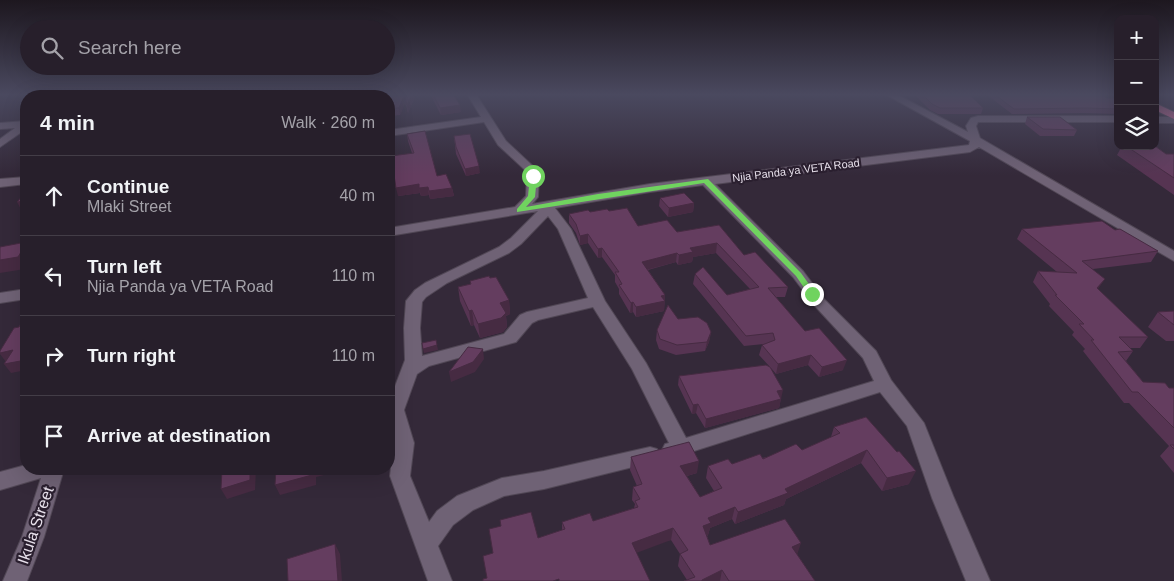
<!DOCTYPE html>
<html lang="en">
<head>
<meta charset="utf-8">
<style>
	:root { --surface:#271f2b; --page:#2f2733; --text:#f1f3f6; --muted:#a4a2a9; --line:#433d47 }
	body { margin:0; font-family:Arial,sans-serif; background:var(--page); color:var(--text) }
	.controls { position:absolute; right:15px; top:15px; display:grid; overflow:hidden; border-radius:10px; box-shadow:0 5px 20px #0002 }
	.controls button { width:45px; height:45px; display:grid; place-items:center; padding:0; border:0; border-bottom:1px solid var(--line); background:var(--surface); color:var(--text); font:25px sans-serif }
	.stop { position:absolute; width:15px; height:15px; margin:-11px; border:4px solid #70d35f; border-radius:50%; background:#fff }
	.stop.end { background:#70d35f; border-color:#fff; box-shadow:0 1px 5px #0008 }
	.list { margin:0; padding:0; list-style:none }
	h2 { display:flex; justify-content:space-between; align-items:center; height:65px; margin:0; padding:0 20px; font-size:21px }
	h2 small { font-size:16px; font-weight:400; color:var(--muted) }
	.list li { display:grid; grid-template-columns:32px 1fr auto; gap:15px; align-items:center; box-sizing:border-box; height:80px; padding:0 20px; border-top:1px solid var(--line) }
	.list b { display:block; font-size:19px; white-space:nowrap }
	.list p { margin:0; font-size:16px; white-space:nowrap; color:var(--muted) }
	.list em { font-size:16px; font-style:normal; color:var(--muted) }
	.icon { flex:none; width:28px; height:28px; fill:none; stroke:currentColor; stroke-width:2; stroke-linecap:round; stroke-linejoin:round }
	.map { position:relative; flex:none; width:1174px; height:581px; overflow:hidden }
	.search { position:absolute; background:var(--surface); box-shadow:0 5px 20px #0002; left:20px; top:20px; width:375px; height:55px; display:flex; align-items:center; gap:12px; box-sizing:border-box; padding:0 18px; border-radius:28px; color:var(--muted); font-size:19px }
	.panel { position:absolute; background:var(--surface); box-shadow:0 5px 20px #0002; left:20px; top:90px; width:375px; height:385px; border-radius:20px }
	.map>svg:first-child { display:block }
</style>
</head>
<body>
<div class="map">
<svg width="1174" height="581" viewBox="0 0 1174 581">
	<rect width="100%" height="100%" fill="#342939"/>
	<g fill="none" stroke-linecap="round" stroke-linejoin="round">
		<g stroke="#514755" stroke-width="2">
			<g id="minor">
				<path d="M467,94H476L506,141L536,169L539,176L538,197L532,204L650,184L969,145L970,141L885,94H896L968,132L966,126L971,118L978,116H1118V122H978L976,126L980,138L1174,251V261L979,147L970,152L715,184L803,271L824,299L876,351L891,380L924,423L954,498L990,581H966L932,498L907,426L880,392L672,458L665,456L662,450L665,444L669,443L632,369L593,307L538,320L532,323L516,342L429,366L417,374L404,410L414,443L410,476L429,522L437,511L457,496L502,478L544,471L650,447L657,449L660,455L657,461L544,489L504,496L473,510L453,525L438,546L452,581H428L390,476L394,443L389,422V402L405,360L404,328L406,301L415,290L425,283L499,247L511,238L538,211L389,236V228L515,207L526,196L527,176L525,170L498,145L484,122L389,136V130L481,117ZM703,185L793,277L814,305L863,358L874,381L686,438L646,363L605,301L571,229L555,208L650,192ZM548,216L558,229L588,298L527,312L520,315L504,334L422,356L420,328L422,302L426,297L447,283L509,253L521,244Z"/>
				<rect x="1155" y="117" width="19" height="6"/>
				<path d="M26,121V129L0,147V139L15,128L0,129V123Z"/>
				<path d="M26,177V184L0,187V179Z"/>
				<path d="M26,289V299L0,303V293Z"/>
				<path d="M26,465V469H64L44,537L27,581H3L22,537L41,478L0,490V472Z"/>
			</g>
		</g>
		<g stroke="#514755" stroke-width="2">
			<path id="highway" d="M1155,103L1174,112V119L1155,110Z"/>
		</g>
		<use href="#minor" fill="#6f6275" fill-rule="evenodd"/>
		<use href="#highway" fill="#f173a5" fill-rule="evenodd"/>
	</g>
	<g fill="#563452">
		<path d="M287,94H416L408,113L406,105H404L400,115L389,116V96H271Z"/>
		<path d="M430,94H453L461,112L441,115Z"/>
		<path d="M901,94H969L983,108L981,114H938L930,110L916,96H903Z"/>
		<path d="M986,94H1102L1107,98L1118,101V114L1084,113L1012,114Z"/>
		<path d="M1027,117L1077,130L1074,136H1040L1025,124Z"/>
		<path d="M407,134L437,176L452,188L454,196L430,199L429,195L421,196L420,193L398,196L412,153L408,141Z"/>
		<path d="M454,136L480,173L466,176L456,154Z"/>
		<path d="M1122,146H1155L1166,154H1174V195L1117,155Z"/>
		<path d="M660,198L694,203L693,212L668,217L659,206Z"/>
		<path d="M609,211L638,226L677,232L719,225L744,255L788,287L785,297H776L805,331L843,370L819,377L808,365L776,374L771,368L781,398L779,408L705,428L696,413L692,414L678,385L679,376L770,367L759,355L762,345L764,344L744,346L693,284L695,274L727,295L750,289L716,253L693,257L692,262L678,265L676,262L648,270L665,295L664,311L636,317L633,312L630,313L619,294V289L615,282V275L602,257L598,258L588,243L580,245L576,233L569,223V214Z"/>
		<path d="M1022,229L1115,230L1158,251L1151,262L1093,269L1098,289L1148,337L1140,348H1130L1133,351L1126,361L1143,382L1169,388H1174V473L1160,456L1169,446L1129,403H1124L1083,351L1085,349L1072,335L1074,332L1049,306L1050,304L1033,282L1038,271L1057,272L1017,239Z"/>
		<path d="M490,278L509,300L510,314L506,316L507,327L503,332L480,338L474,325L471,326L460,301L458,287L470,284V281Z"/>
		<path d="M1174,311V341H1166L1148,327L1158,312Z"/>
		<path d="M678,319L711,332L709,342L705,351L676,355L659,349L656,340L657,330Z"/>
		<path d="M866,417L909,484L882,491L861,463L786,499L784,505L735,524L732,519L710,528L708,535L707,536L710,545L797,554L815,581H684L687,580L678,566L680,554L671,540L487,578L538,538L562,530V522L593,521L634,508L635,504L632,500L633,487L637,486L630,470L631,457L697,473L687,476L700,497L714,491L706,478L708,466L732,464L802,450L831,437L834,427Z"/>
	</g>
	<g fill="#462b42">
		<path d="M412,94H416L408,113L407,105Z"/>
		<path d="M405,97L406,105H404L400,115L399,108L403,98Z"/>
		<path d="M460,105L461,112L441,115L440,108Z"/>
		<path d="M479,166L480,173L466,176L465,169Z"/>
		<path d="M419,184L420,193L398,196L396,188Z"/>
		<path d="M428,187L429,195L421,196L419,188Z"/>
		<path d="M452,188L454,196L430,199L429,191Z"/>
		<path d="M26,201V210L22,211L17,202Z"/>
		<path d="M694,203L693,212L668,217L669,208Z"/>
		<path d="M588,234V243L580,245V236Z"/>
		<path d="M717,243L716,253L693,257L692,262L678,265L679,255L690,248Z"/>
		<path d="M26,244V268L25,269L0,273V260Z"/>
		<path d="M602,248V257L598,258V249Z"/>
		<path d="M677,253L676,262L642,271V262Z"/>
		<path d="M1105,279L1098,289L1097,288Z"/>
		<path d="M665,295L664,311L636,317V307L661,296Z"/>
		<path d="M509,300L510,314L506,316L507,327L503,332L480,338L478,324L500,303Z"/>
		<path d="M633,302V312L630,313L631,303Z"/>
		<path d="M472,310L474,325L471,326L469,311Z"/>
		<path d="M711,332L709,342L705,351L707,342Z"/>
		<path d="M437,345L438,350L424,353L423,349Z"/>
		<path d="M483,349L484,359L475,372L451,382L449,372Z"/>
		<path d="M13,350L6,362L0,354V353Z"/>
		<path d="M811,355L808,365L776,374L778,364Z"/>
		<path d="M26,360V370L11,373L4,364Z"/>
		<path d="M847,360L843,370L819,377L822,367Z"/>
		<path d="M783,390L781,399L777,391Z"/>
		<path d="M781,399L779,408L705,428L706,419Z"/>
		<path d="M698,404L696,413L692,414L693,405Z"/>
		<path d="M867,450L861,463L786,499L784,505L735,524L738,512L785,489Z"/>
		<path d="M699,461L697,473L679,478L680,466Z"/>
		<path d="M250,469H256L255,490L227,499L221,489Z"/>
		<path d="M312,469H327L328,474L316,477V485L280,495L275,485Z"/>
		<path d="M916,471L909,484L882,491L887,478Z"/>
		<path d="M735,507L732,519L710,528L708,535L700,538L703,526L708,518Z"/>
		<path d="M673,528L671,540L631,555L632,543Z"/>
		<path d="M801,543L797,555L792,547Z"/>
		<path d="M335,544L340,554L342,581H338Z"/>
		<path d="M722,570L720,581H701L702,580Z"/>
	</g>
	<g fill="#643d5f" stroke="#462b42">
		<path d="M130,94H269L268,96L287,94H412L407,105L405,97L403,98L399,108H389V96H129Z"/>
		<path d="M433,94H453L460,105L440,108Z"/>
		<path d="M922,94H969L983,108H940L932,104Z"/>
		<path d="M994,94H1102L1107,98H1113L1118,101V109L1086,108L1014,109Z"/>
		<path d="M1027,117H1060L1077,130L1043,129Z"/>
		<path d="M425,131L437,176L446,174L452,188L429,191L428,187L419,188V184L396,188L391,156L414,153L407,134Z"/>
		<path d="M470,134L479,166L465,169L456,147L454,136Z"/>
		<path d="M1126,146H1155L1166,154H1174V178Z"/>
		<path d="M26,192V201L17,202Z"/>
		<path d="M684,193L694,203L669,208L660,198Z"/>
		<path d="M627,208L638,226L667,220L677,232L719,225L744,255L755,252L788,287L768,288L805,331L819,328L847,360L822,367L811,355L778,364L762,345L775,340L773,333L746,336L695,274L703,267L727,295L759,287L717,243L690,248L693,252L679,255L677,253L642,262L665,295L661,296L665,301L636,307L633,302L631,303L619,285L622,284L615,272H619L602,248L598,249L588,234L580,236L576,224L569,214L588,210L590,212L607,209L609,211Z"/>
		<path d="M1102,221L1115,230L1120,229L1158,251L1082,261L1105,279L1097,288L1148,337H1119L1133,351L1118,352L1143,382L1165,383L1169,388H1174V428L1138,392H1132L1091,340H1094L1079,324H1084L1055,295H1057L1038,271L1077,273L1022,229Z"/>
		<path d="M26,242V244L18,257L0,260V247Z"/>
		<path d="M489,276L490,278L496,277L509,300L500,303L506,313L501,318L478,324L472,310L469,311L458,287L471,284L470,281Z"/>
		<path d="M668,305L678,319L698,317L707,323L711,332L707,342L677,345L660,339L657,330Z"/>
		<path d="M1174,311V325L1158,312Z"/>
		<path d="M26,314V360L4,364L13,350L0,353V351L14,328L19,327Z"/>
		<path d="M436,340L437,345L423,349L422,343Z"/>
		<path d="M468,347L483,349L473,362L449,372Z"/>
		<path d="M766,365L770,367L783,390L777,391L781,399L706,419L698,404L693,405L679,376Z"/>
		<path d="M866,417L897,452L899,451L916,471L887,478L867,450L785,489L788,493L738,512L735,507L708,518L711,523L703,526L710,545L785,519L801,543L792,547L815,581H729L722,570L702,580V581H684L695,577L680,554L688,550L673,528L632,543L650,581H559V579L553,581H483V579L487,578L483,556L493,553L489,529L501,526L500,520L531,512L538,538L565,529L562,522L590,513L593,521L638,507L635,501L640,499L633,487L642,484L631,457L689,442L699,461L680,466L700,497L722,488L708,466L728,459L732,464L760,454L763,459L796,444L802,450L840,433L834,427Z"/>
		<path d="M1170,445H1174V449Z"/>
		<path d="M222,469H250V480L221,489Z"/>
		<path d="M276,469H312V475L275,485Z"/>
		<path d="M335,544L338,581H288L287,559Z"/>
	</g>
	<linearGradient id="sky" x2="0" y2="1"><stop stop-color="#1d171f"/><stop offset="0.54" stop-color="#4a495f"/><stop offset="1" stop-color="#4a495f" stop-opacity="0"/></linearGradient>
	<rect width="1174" height="175" fill="url(#sky)"/>
	<path fill="#70d35f" d="M533,174L537,176L535,197L526,207L598,194L708,179L801,273L816,294L809,295L796,276L704,183L517,212V209L528,196L530,176Z"/>
	<g text-anchor="middle" stroke-width="4.5" stroke-linejoin="round" paint-order="stroke">
		<g font-size="11" fill="#e8e1ec" stroke="#2a1f2f">
			<text transform="translate(796 170) rotate(-7)" y="4">Njia Panda ya VETA Road</text>
		</g>
		<g font-size="16" fill="#e8e1ec" stroke="#2a1f2f">
			<text transform="translate(35 525) rotate(-71)" y="6">Ikula Street</text>
		</g>
	</g>
</svg>
<div class="controls">
<button>+</button>
<button>−</button>
<button><svg class="icon" aria-label="layers" viewBox="0 0 24 24"><path d="M12 4l9 5-9 5-9-5zM3 14l9 5 9-5"/></svg></button>
</div>
<div class="stop" style="left:533px;top:176px"></div>
<div class="stop end" style="left:812px;top:294px"></div>
<div class="search"><svg class="icon" aria-label="search" viewBox="0 0 24 24"><circle cx="10" cy="10" r="6"/><path d="M15 15l6 6"/></svg>Search here</div>
<section class="panel">
<h2>4 min<small>Walk · 260 m</small></h2>
<ul class="list">
<li><svg class="icon" aria-label="ahead" viewBox="0 0 24 24"><path d="M12 20V5M6 11l6-6 6 6"/></svg><div><b>Continue</b><p>Mlaki Street</p></div><em>40 m</em></li>
<li><svg class="icon" aria-label="left" viewBox="0 0 24 24"><path d="M17 20v-9H6M10 6l-5 5 5 5"/></svg><div><b>Turn left</b><p>Njia Panda ya VETA Road</p></div><em>110 m</em></li>
<li><svg class="icon" aria-label="right" viewBox="0 0 24 24"><path d="M7 20v-9h11M14 6l5 5-5 5"/></svg><div><b>Turn right</b></div><em>110 m</em></li>
<li><svg class="icon" aria-label="arrive" viewBox="0 0 24 24"><path d="M6 21V4h12l-3 4 3 4H6"/></svg><div><b>Arrive at destination</b></div></li>
</ul>
</section>
</div>
</body>
</html>
